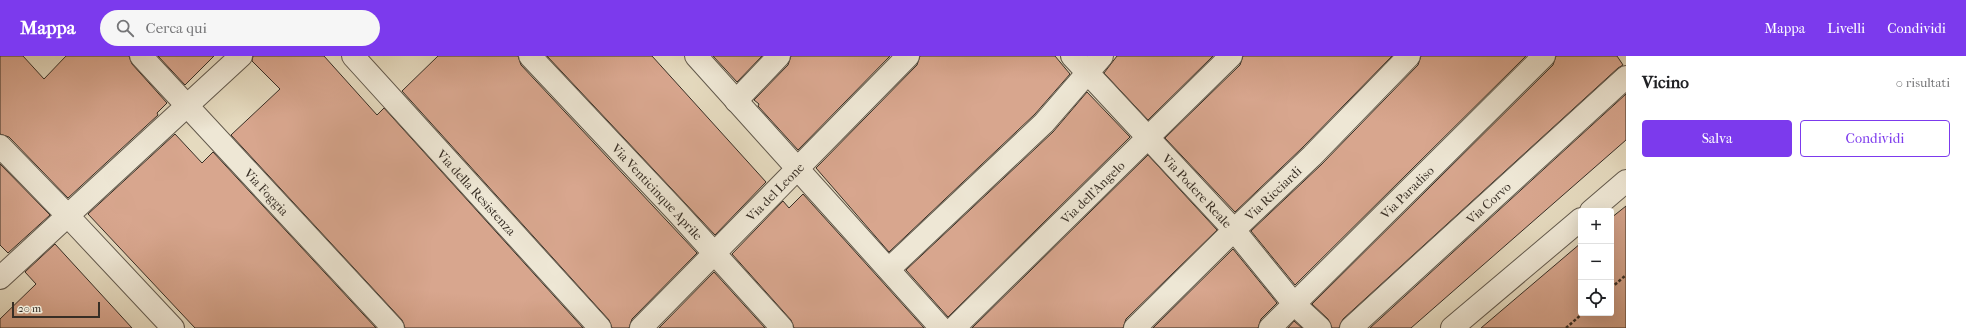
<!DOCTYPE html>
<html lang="it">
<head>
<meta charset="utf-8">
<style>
	:root { --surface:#fff; --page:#f6f6f6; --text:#202124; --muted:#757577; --line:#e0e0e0; --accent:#7c3aed }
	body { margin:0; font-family:"IM FELL French Canon",serif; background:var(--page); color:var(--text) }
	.controls { position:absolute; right:12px; bottom:12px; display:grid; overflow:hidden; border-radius:4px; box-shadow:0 4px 16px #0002 }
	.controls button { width:36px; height:36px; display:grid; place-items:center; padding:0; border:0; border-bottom:1px solid var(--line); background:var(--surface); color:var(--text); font:20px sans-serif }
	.scale { position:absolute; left:12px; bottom:10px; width:88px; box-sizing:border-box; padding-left:4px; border:2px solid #372e25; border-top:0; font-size:11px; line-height:14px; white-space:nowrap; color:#372e25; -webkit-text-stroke:3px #eee7d5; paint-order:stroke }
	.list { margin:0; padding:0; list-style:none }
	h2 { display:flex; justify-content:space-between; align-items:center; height:52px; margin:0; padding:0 16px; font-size:17px }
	h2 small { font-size:13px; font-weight:400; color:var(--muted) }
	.actions { display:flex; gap:8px; padding:12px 16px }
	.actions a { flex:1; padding:9px 0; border:1px solid var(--accent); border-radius:4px; text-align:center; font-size:14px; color:var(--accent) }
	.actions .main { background:var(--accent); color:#fff }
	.icon { flex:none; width:22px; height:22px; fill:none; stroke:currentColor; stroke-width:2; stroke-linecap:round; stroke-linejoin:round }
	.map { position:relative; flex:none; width:1626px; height:272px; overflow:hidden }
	header { display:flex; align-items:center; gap:24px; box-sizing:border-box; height:56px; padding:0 20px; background:var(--accent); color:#fff }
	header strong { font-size:19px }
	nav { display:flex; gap:22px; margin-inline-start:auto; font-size:14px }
	.search { width:280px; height:36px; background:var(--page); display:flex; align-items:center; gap:10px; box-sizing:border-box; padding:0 14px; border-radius:22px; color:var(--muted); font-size:15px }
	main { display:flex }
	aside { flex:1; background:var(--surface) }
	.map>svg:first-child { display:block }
</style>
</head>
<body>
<header>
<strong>Mappa</strong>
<div class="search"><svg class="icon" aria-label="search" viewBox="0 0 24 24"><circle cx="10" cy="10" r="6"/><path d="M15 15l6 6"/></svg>Cerca qui</div>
<nav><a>Mappa</a><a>Livelli</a><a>Condividi</a></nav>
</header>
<main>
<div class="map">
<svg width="1626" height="272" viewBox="0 0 1626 272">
	<rect width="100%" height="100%" fill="#e5dabf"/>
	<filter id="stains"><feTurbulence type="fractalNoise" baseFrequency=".005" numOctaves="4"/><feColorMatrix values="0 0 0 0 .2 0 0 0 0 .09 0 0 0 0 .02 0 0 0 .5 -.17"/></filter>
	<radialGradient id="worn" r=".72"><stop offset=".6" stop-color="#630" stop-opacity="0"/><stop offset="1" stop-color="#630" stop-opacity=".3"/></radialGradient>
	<g fill="#d8a68e" stroke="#372e25">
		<path d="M0,0H23L44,23L66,0H129L132,8L167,47L157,57L158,59L68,142L9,81L0,78Z"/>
		<path d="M158,0H214L185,29Z"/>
		<path d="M253,0H324L377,59L384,52L583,272H405L402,264L231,79L280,33L252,5Z"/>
		<path d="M438,0H518L521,9L697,197L632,263L629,272H612L609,264L402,35Z"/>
		<path d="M547,0H652L766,126L715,179Z"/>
		<path d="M713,0H762L737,26Z"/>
		<path d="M791,0H890L798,94L758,50L759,48L754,44L788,9Z"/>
		<path d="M920,0H1055L1070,18L1035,58L889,196L816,112L917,9Z"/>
		<path d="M1117,0H1213L1148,64L1104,17Z"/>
		<path d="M1243,0H1392L1303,91L1235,156L1165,82L1240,9Z"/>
		<path d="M1421,0H1526L1295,229L1251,175L1321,109L1418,9Z"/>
		<path d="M1556,0H1617L1623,9L1618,12L1343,263L1339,272H1332L1328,263L1312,248L1553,9Z"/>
		<path d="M1087,36L1130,81L948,261L906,214L1053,76Z"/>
		<path d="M1626,38V84L1411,272H1370Z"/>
		<path d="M175,78L202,107L213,96L376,272H195L88,158Z"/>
		<path d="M1148,99L1217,174L1126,263L1123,272H972Z"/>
		<path d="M0,108L50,159L8,197L0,189Z"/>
		<path d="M803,138L924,272H794L791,264L732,198L783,145L789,152Z"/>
		<path d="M1626,150V272H1481L1581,187V257H1611V162Z"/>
		<path d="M55,188L132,272H0V263L36,228L25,216Z"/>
		<path d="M1233,193L1277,247L1261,263L1258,272H1153Z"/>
		<path d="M714,216L765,272H659Z"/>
		<path d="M1294,265L1302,272H1288Z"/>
	</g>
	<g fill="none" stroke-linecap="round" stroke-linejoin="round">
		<g stroke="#62594c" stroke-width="24">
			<g id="street">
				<path id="s1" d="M141,0L393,272"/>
				<path id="s2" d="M353,0L600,272"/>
				<path id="s3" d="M530,0L676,155L782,272"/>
				<path d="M696,0L941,272"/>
				<path id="s4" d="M1072,0L1234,174L1294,248L1320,272"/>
				<path d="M736,45L779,0"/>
				<path d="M0,90L68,160L173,272"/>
				<path d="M1591,155L1626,125"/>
				<path d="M889,213L1044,67L1102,0"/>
				<path d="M0,222L241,0"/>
				<path id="s5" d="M641,272L908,0"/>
				<path id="s6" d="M954,272L1231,0"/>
				<path id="s7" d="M1135,272L1234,174L1312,100L1409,0"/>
				<path id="s8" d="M1270,272L1544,0"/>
				<path id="s9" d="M1351,272L1626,21"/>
				<path d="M1452,272L1581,163"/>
			</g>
		</g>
		<g stroke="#372e25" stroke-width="2.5" stroke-dasharray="3 2" stroke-linecap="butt">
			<path d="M1611,232L1626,219"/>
			<path d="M1566,272L1583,257"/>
		</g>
		<use href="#street" stroke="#eee7d5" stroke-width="22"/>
	</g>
	<g text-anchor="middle" stroke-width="3" stroke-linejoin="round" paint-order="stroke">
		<g font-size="13" fill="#372e25" stroke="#eee7d5">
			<text dy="5" stroke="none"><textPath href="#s3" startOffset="186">Via Venticinque Aprile</textPath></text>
			<text dy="5" stroke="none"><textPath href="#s4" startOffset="184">Via Podere Reale</textPath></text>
			<text dy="5" stroke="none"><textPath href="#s1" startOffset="185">Via Foggia</textPath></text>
			<text dy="5" stroke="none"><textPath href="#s6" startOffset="194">Via dell'Angelo</textPath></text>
			<text dy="5" stroke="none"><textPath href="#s8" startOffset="193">Via Paradiso</textPath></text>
			<text dy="5" stroke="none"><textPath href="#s2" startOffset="184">Via della Resistenza</textPath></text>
			<text dy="5" stroke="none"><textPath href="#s5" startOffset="191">Via del Leone</textPath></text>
			<text dy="5" stroke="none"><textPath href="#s7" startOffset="193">Via Ricciardi</textPath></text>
			<text dy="5" stroke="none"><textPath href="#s9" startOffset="186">Via Corvo</textPath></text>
		</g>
	</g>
	<rect width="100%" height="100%" filter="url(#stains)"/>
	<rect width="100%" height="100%" fill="url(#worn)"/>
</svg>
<div class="controls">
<button>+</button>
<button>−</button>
<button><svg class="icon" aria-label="locate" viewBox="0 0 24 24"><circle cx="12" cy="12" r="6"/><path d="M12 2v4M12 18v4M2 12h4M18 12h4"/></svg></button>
</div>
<div class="scale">20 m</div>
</div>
<aside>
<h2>Vicino<small>0 risultati</small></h2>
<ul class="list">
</ul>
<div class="actions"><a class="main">Salva</a><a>Condividi</a></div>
</aside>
</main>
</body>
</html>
